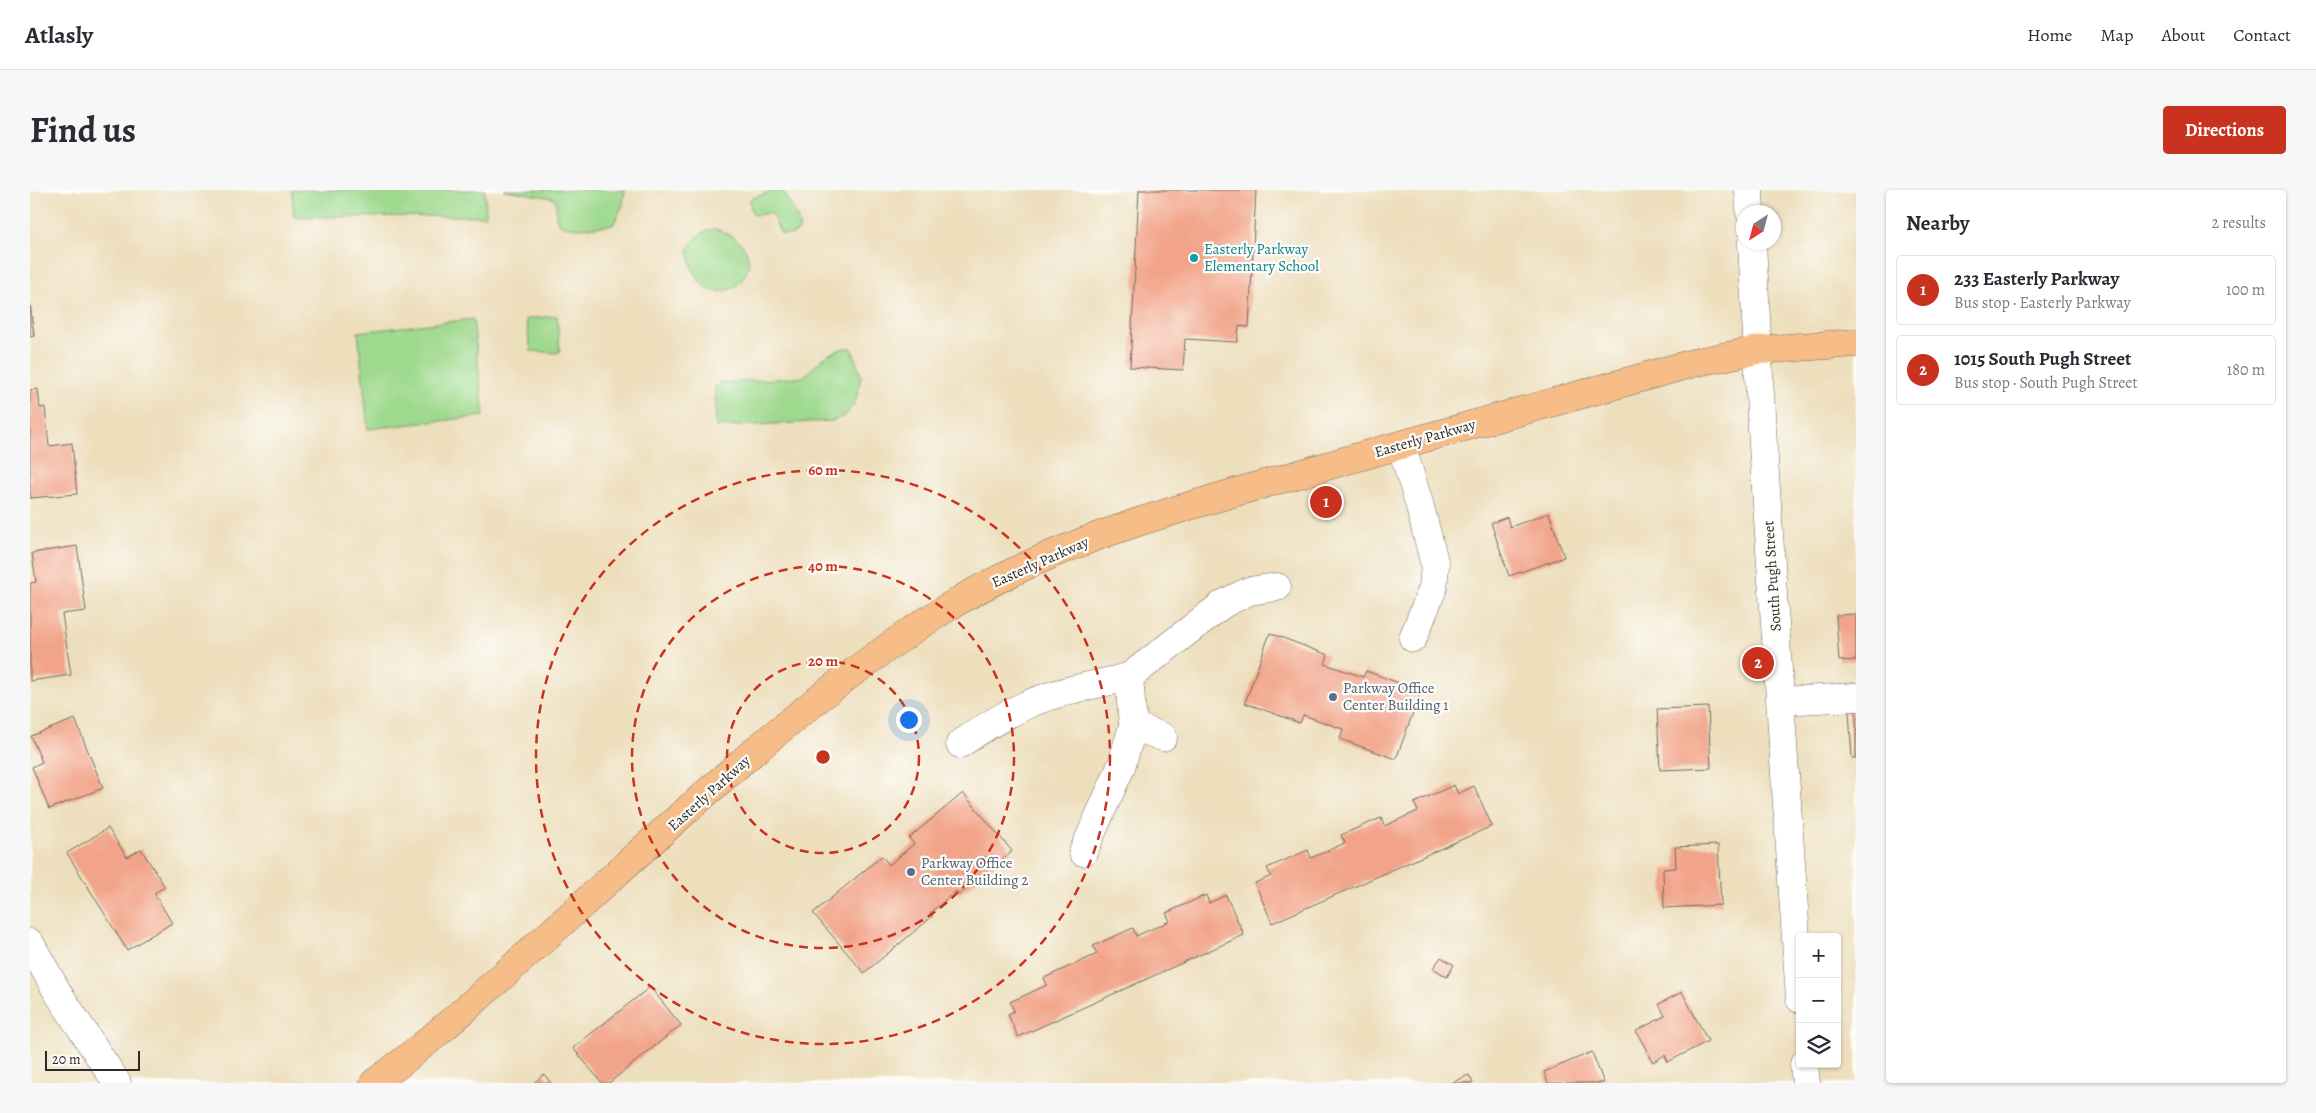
<!DOCTYPE html>
<html lang="en">
<head>
<meta charset="utf-8">
<style>
	:root { --surface:#fff; --page:#f7f7f7; --text:#2b2b33; --muted:#7c7c81; --line:#e1e1e2; --accent:#c8321e }
	body { margin:0; font-family:Alegreya,serif; background:var(--page); color:var(--text) }
	.controls { position:absolute; right:15px; bottom:15px; display:grid; overflow:hidden; border-radius:5px; box-shadow:0 1px 4px #0004 }
	.controls button { width:45px; height:45px; display:grid; place-items:center; padding:0; border:0; border-bottom:1px solid var(--line); background:var(--surface); color:var(--text); font:25px sans-serif }
	.compass { position:absolute; left:1706px; top:15px; width:45px; height:45px; border-radius:50%; background:var(--surface); box-shadow:0 1px 4px #0004; rotate:216deg }
	.scale { position:absolute; left:15px; bottom:12px; width:95px; box-sizing:border-box; padding-left:5px; border:2px solid #2b2b2b; border-top:0; font-size:14px; line-height:18px; white-space:nowrap; color:#2b2b2b; -webkit-text-stroke:4px #fdfcf7; paint-order:stroke }
	.you { position:absolute; left:878px; top:529px; width:18px; height:18px; margin:-12px; border:4px solid #fff; border-radius:50%; background:#1a73e8; box-shadow:0 0 0 8px #1a73e833 }
	.badge { display:grid; place-items:center; width:32px; height:32px; border-radius:50%; background:var(--accent); color:#fff; font-size:16px; font-weight:700 }
	.pin { position:absolute; translate:-50% -50%; border:2px solid #fff; box-shadow:0 1px 5px #0006 }
	.list { margin:0; padding:0; list-style:none }
	h2 { display:flex; justify-content:space-between; align-items:center; height:65px; margin:0; padding:0 20px; font-size:21px }
	h2 small { font-size:16px; font-weight:400; color:var(--muted) }
	.list li { display:grid; grid-template-columns:32px 1fr auto; gap:15px; align-items:center; box-sizing:border-box; height:70px; margin:0 10px 10px; padding:0 10px; border:1px solid var(--line); border-radius:5px }
	.list b { display:block; font-size:19px; white-space:nowrap }
	.list p { margin:0; font-size:16px; white-space:nowrap; color:var(--muted) }
	.list em { font-size:16px; font-style:normal; color:var(--muted) }
	.icon { flex:none; width:28px; height:28px; fill:none; stroke:currentColor; stroke-width:2; stroke-linecap:round; stroke-linejoin:round }
	.map { position:relative; flex:none; width:1826px; height:893px; overflow:hidden; border-radius:5px }
	header { display:flex; align-items:center; gap:30px; box-sizing:border-box; height:70px; padding:0 25px; background:var(--surface); border-bottom:1px solid var(--line) }
	header strong { font-size:24px }
	nav { display:flex; gap:28px; margin-inline-start:auto; font-size:18px }
	.intro { display:flex; align-items:center; justify-content:space-between; box-sizing:border-box; height:120px; padding:0 30px }
	h1 { margin:0; font-size:35px }
	.button { padding:12px 22px; border-radius:5px; background:var(--accent); color:#fff; font-size:18px; font-weight:700 }
	main { display:flex; gap:30px; padding:0 30px }
	aside { flex:1; background:var(--surface); border-radius:5px; box-shadow:0 1px 4px #0004 }
	.map>svg:first-child { display:block }
</style>
</head>
<body>
<header>
<strong>Atlasly</strong>
<nav><a>Home</a><a>Map</a><a>About</a><a>Contact</a></nav>
</header>
<div class="intro"><h1>Find us</h1><a class="button">Directions</a></div>
<main>
<div class="map">
<svg width="1826" height="893" viewBox="0 0 1826 893">
	<rect width="100%" height="100%" fill="#fdfcf7"/>
	<filter id="ink" filterUnits="userSpaceOnUse"><feTurbulence type="fractalNoise" baseFrequency=".02" numOctaves="2"/><feDisplacementMap in="SourceGraphic" scale="10" xChannelSelector="R" yChannelSelector="G"/><feConvolveMatrix kernelMatrix="1 2 1 2 8 2 1 2 1" color-interpolation-filters="sRGB"/></filter>
	<filter id="wash" filterUnits="userSpaceOnUse"><feTurbulence type="fractalNoise" baseFrequency=".0096" numOctaves="4" result="noise"/><feDisplacementMap in="SourceGraphic" scale="20" xChannelSelector="R" yChannelSelector="G"/><feGaussianBlur stdDeviation="1.12" result="paint"/><feColorMatrix in="noise" values="0 0 0 0 0 0 0 0 0 0 0 0 0 0 0 0 0 1.4 0 .05"/><feComposite in="paint" operator="in"/></filter>
	<g filter="url(#wash)">
		<rect width="100%" height="100%" fill="#eddebc"/>
		<g fill="#9ed98d" stroke="#64825c">
			<path d="M262,0H455L456,26L264,27Z"/>
			<path d="M474,0H595L593,15L583,35C572,36 531,43 527,30C524,22 529,14 523,8Z"/>
			<path d="M746,0H752C758,11 771,29 769,41L761,45L751,44L741,23L724,25L721,20L720,9Z"/>
			<path d="M685,39C768,63 673,154 658,60C665,48 671,40 685,39Z"/>
			<path d="M527,126L530,162L526,163L501,161L496,129Z"/>
			<path d="M443,129L454,226L338,239L328,142Z"/>
			<path d="M813,158H822L831,186L828,203L824,214L815,226L802,231L686,237L685,197L689,193L773,187L797,165Z"/>
		</g>
		<g id="blocks">
			<g fill="#f2a48a">
				<path d="M1109,0H1226L1219,137L1209,136L1207,152L1155,149L1153,180L1100,177Z"/>
				<path d="M0,113L4,146L0,147Z"/>
				<path d="M8,199L10,218L15,217L19,256L42,253L47,304L0,308V200Z"/>
				<path d="M1519,323L1534,367L1479,386L1461,333L1477,327L1480,337Z"/>
				<path d="M47,356L56,421L32,424L41,485L0,491V393L6,392L2,363Z"/>
				<path d="M1826,424V470L1809,471L1806,425Z"/>
				<path d="M1240,443L1298,465L1295,474L1333,487L1336,481L1391,501L1366,569L1310,549L1313,539L1273,525L1270,533L1215,513Z"/>
				<path d="M1678,517L1681,578L1630,580L1627,519Z"/>
				<path d="M1819,521H1826V568H1822Z"/>
				<path d="M45,529L73,598L19,619L2,577L12,572L1,546Z"/>
				<path d="M1424,595L1428,604L1444,596L1462,636L1242,733L1225,693L1241,686L1237,678L1278,660L1281,668L1315,653L1311,645L1351,628L1354,636L1388,621L1384,613Z"/>
				<path d="M933,603L982,661L929,705L926,701L900,723L903,726L834,783L783,723L852,666L859,675L884,654L879,648Z"/>
				<path d="M78,638L97,667L111,659L135,697L124,703L142,733L97,760L37,663Z"/>
				<path d="M1688,655L1691,715L1634,718L1633,679L1646,678L1645,657Z"/>
				<path d="M1176,705L1179,713L1196,705L1214,745L988,847L978,824L984,821L980,812L1017,795L1014,788L1067,764L1063,756L1103,738L1106,746L1140,731L1136,723Z"/>
				<path d="M1411,767L1424,775L1417,787L1403,778Z"/>
				<path d="M620,797L651,835L579,893H572L543,858Z"/>
				<path d="M1652,802L1678,851L1638,872L1635,865L1623,872L1606,841L1635,826L1629,814Z"/>
				<path d="M1562,862L1574,893H1518L1514,882Z"/>
				<path d="M514,884L521,893H504Z"/>
				<path d="M1439,885L1443,893H1421Z"/>
			</g>
		</g>
	</g>
	<g filter="url(#ink)">
		<use href="#blocks" fill-opacity="0" stroke="#6f6a5e" stroke-width="1"/>
		<g fill="none" stroke-linecap="round" stroke-linejoin="round">
			<g stroke="#6f6a5e" stroke-width="29">
				<g id="minor">
					<path d="M1719,0L1720,22"/>
					<path d="M1722,52L1731,224L1770,809"/>
					<path d="M1371,255L1389,313L1405,375L1403,398L1383,448"/>
					<path d="M1751,511L1826,507"/>
					<path d="M1103,536L1133,547"/>
					<path d="M930,554C950,540 971,527 994,516C1027,501 1064,495 1099,487"/>
					<path d="M1053,662L1091,577L1103,536L1099,487L1193,414L1219,401L1247,397"/>
					<path d="M0,753L28,803L87,893"/>
					<path d="M1774,874L1776,893"/>
				</g>
			</g>
			<g stroke="#6f6a5e" stroke-width="29">
				<path id="major" d="M344,893C395,856 440,815 486,774C624,652 763,513 920,416C1026,351 1147,319 1266,285C1399,246 1533,210 1667,172L1728,160L1826,153"/>
			</g>
			<use href="#minor" stroke="#fff" stroke-width="28"/>
			<use href="#major" stroke="#f7bd88" stroke-width="28"/>
		</g>
	</g>
	<g fill="none" stroke="#c8321e" stroke-width="2.5" stroke-dasharray="9 6">
		<circle cx="793" cy="567" r="96"/>
		<circle cx="793" cy="567" r="191"/>
		<circle cx="793" cy="567" r="287"/>
	</g>
	<circle fill="#0f9aa8" stroke="#fdfcf7" stroke-width="2" cx="1164" cy="68" r="5"/>
	<g fill="#5c6f8a" stroke="#fdfcf7" stroke-width="2">
		<circle cx="1303" cy="507" r="5"/>
		<circle cx="881" cy="682" r="5"/>
	</g>
	<g text-anchor="middle" stroke-width="4.5" stroke-linejoin="round" paint-order="stroke">
		<g font-size="15" fill="#0d838f" stroke="#fdfcf7" text-anchor="start">
			<text x="1174" y="64">Easterly Parkway<tspan x="1174" dy="17">Elementary School</tspan></text>
		</g>
		<g font-size="15" fill="#2b2b2b" stroke="#fdfcf7">
			<text transform="translate(1395 248) rotate(-16)" y="5">Easterly Parkway</text>
			<text transform="translate(1010 372) rotate(-24)" y="5">Easterly Parkway</text>
			<text transform="translate(1742 386) rotate(-94)" y="5">South Pugh Street</text>
			<text transform="translate(679 603) rotate(-42)" y="5">Easterly Parkway</text>
		</g>
		<g font-size="15" fill="#4e5e75" stroke="#fdfcf7" text-anchor="start">
			<text x="1313" y="503">Parkway Office<tspan x="1313" dy="17">Center Building 1</tspan></text>
			<text x="891" y="678">Parkway Office<tspan x="891" dy="17">Center Building 2</tspan></text>
		</g>
	</g>
	<circle cx="793" cy="567" r="8" fill="#c8321e" stroke="#fdfcf7" stroke-width="2.5"/>
	<g font-size="15" text-anchor="middle" font-weight="bold" fill="#c8321e" stroke="#fdfcf7" stroke-width="4.5" stroke-linejoin="round" paint-order="stroke">
		<text x="793" y="285">60 m</text>
		<text x="793" y="381">40 m</text>
		<text x="793" y="476">20 m</text>
	</g>
</svg>
<div class="controls">
<button>+</button>
<button>−</button>
<button><svg class="icon" aria-label="layers" viewBox="0 0 24 24"><path d="M12 4l9 5-9 5-9-5zM3 14l9 5 9-5"/></svg></button>
</div>
<svg class="compass" viewBox="-18 -18 36 36"><path d="M0-13l5 13h-10z" fill="#e53935"/><path d="M0 13l5-13h-10z" fill="#7c7c81"/></svg>
<div class="scale">20 m</div>
<div class="you"></div>
<div class="pin badge" style="left:1296px;top:312px">1</div>
<div class="pin badge" style="left:1728px;top:473px">2</div>
</div>
<aside>
<h2>Nearby<small>2 results</small></h2>
<ul class="list">
<li><span class="badge">1</span><div><b>233 Easterly Parkway</b><p>Bus stop · Easterly Parkway</p></div><em>100 m</em></li>
<li><span class="badge">2</span><div><b>1015 South Pugh Street</b><p>Bus stop · South Pugh Street</p></div><em>180 m</em></li>
</ul>
</aside>
</main>
</body>
</html>
